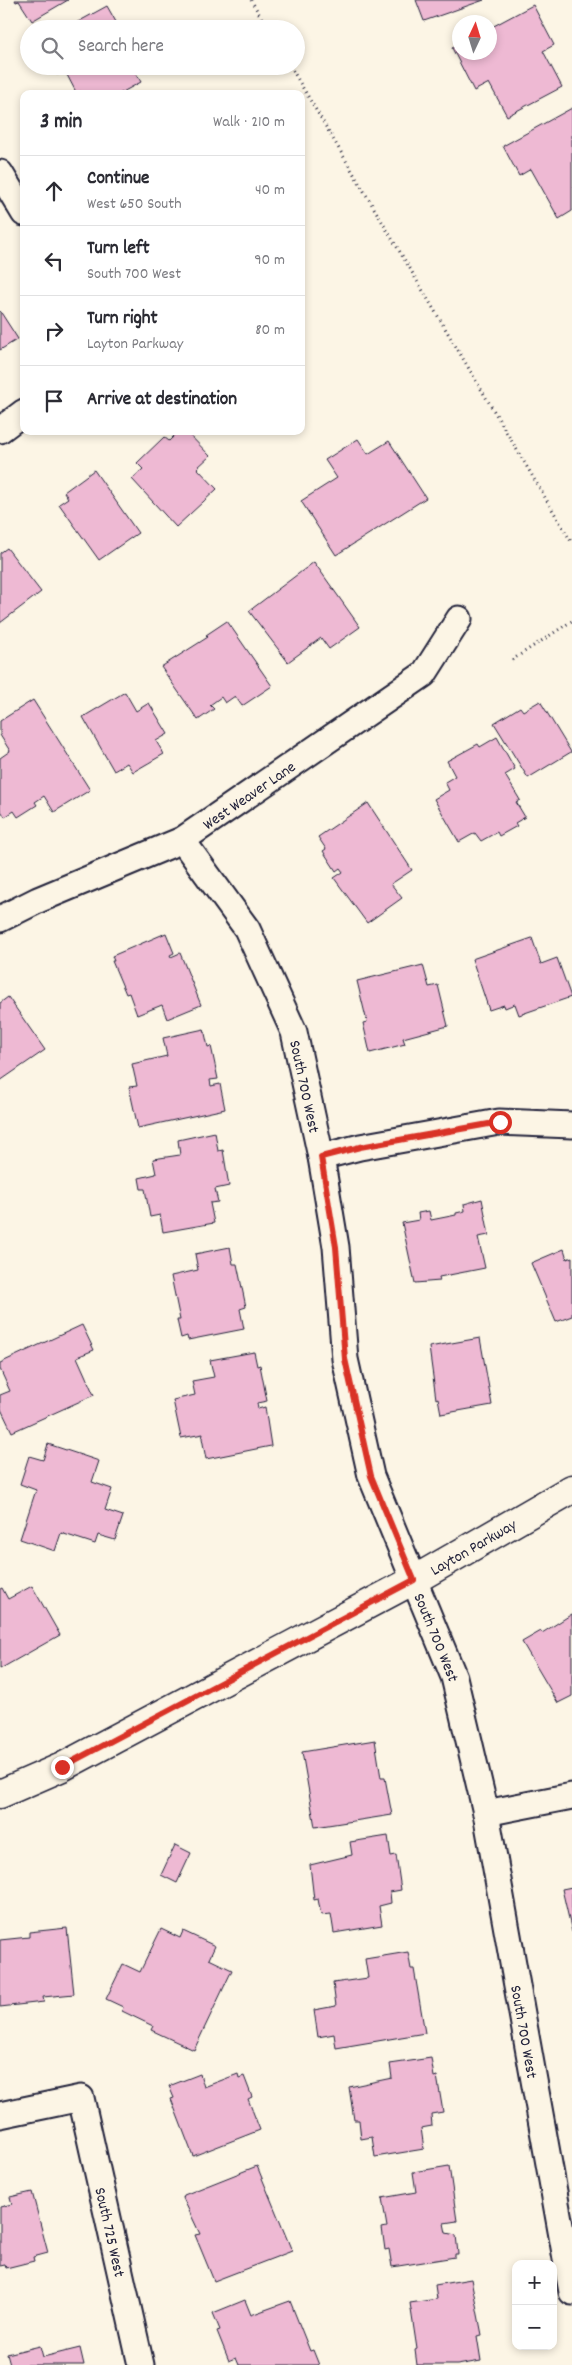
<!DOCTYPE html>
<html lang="en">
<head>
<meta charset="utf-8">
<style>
	:root { --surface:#fff; --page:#f7f7f7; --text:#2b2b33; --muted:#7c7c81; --line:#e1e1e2 }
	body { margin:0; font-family:Dekko,sans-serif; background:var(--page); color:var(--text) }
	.controls { position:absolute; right:15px; bottom:15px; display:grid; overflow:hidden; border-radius:10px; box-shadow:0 2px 8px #0003 }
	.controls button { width:45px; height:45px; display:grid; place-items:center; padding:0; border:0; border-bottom:1px solid var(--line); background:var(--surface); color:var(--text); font:25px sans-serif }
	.compass { position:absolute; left:452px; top:15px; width:45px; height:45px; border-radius:50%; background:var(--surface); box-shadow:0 2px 8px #0003; rotate:4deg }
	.stop { position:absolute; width:15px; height:15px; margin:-11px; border:4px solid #d93025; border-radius:50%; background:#fff }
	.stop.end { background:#d93025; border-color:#fff; box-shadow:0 1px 5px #0008 }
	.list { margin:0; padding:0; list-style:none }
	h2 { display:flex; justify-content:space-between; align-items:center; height:65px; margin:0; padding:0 20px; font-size:21px }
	h2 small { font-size:16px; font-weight:400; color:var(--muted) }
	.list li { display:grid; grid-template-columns:32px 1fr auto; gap:15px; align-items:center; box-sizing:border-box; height:70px; padding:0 20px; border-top:1px solid var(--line) }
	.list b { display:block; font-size:19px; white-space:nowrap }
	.list p { margin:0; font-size:16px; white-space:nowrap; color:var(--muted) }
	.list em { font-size:16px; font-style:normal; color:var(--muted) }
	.icon { flex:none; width:28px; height:28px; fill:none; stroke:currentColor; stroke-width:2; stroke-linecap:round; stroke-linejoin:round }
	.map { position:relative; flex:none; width:572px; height:2365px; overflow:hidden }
	.search { position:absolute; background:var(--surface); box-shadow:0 2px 8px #0003; left:20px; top:20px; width:285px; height:55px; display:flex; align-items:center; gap:12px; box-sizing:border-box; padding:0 18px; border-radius:28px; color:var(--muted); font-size:19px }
	.panel { position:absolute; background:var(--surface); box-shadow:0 2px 8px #0003; left:20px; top:90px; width:285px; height:345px; border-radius:10px }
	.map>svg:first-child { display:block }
</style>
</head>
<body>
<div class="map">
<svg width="572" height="2365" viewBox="0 0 572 2365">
	<rect width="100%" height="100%" fill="#fcf5e5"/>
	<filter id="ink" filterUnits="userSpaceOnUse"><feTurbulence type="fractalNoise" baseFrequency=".02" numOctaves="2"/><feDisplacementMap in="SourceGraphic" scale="10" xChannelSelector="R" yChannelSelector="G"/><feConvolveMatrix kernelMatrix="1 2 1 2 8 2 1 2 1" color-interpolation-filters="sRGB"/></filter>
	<g filter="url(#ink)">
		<g fill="#eeb9d3" stroke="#22223b">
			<path d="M15,0H68L32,21L19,1L16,2Z"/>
			<path d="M416,0H484L424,21Z"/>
			<path d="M533,5L554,45L543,51L562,87L507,116L489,83L474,91L452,48L460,43V52H490V28Z"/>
			<path d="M107,6L120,29H65Z"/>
			<path d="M52,66H132L141,82L119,94H83L81,91L77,94L65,71L57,75Z"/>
			<path d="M572,108V211L559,219L531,169L519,176L503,146Z"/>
			<path d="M0,311L18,339L0,350Z"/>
			<path d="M179,431H186L210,456L197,468L217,489L176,527L132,479L143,469L137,463L164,437L169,441Z"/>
			<path d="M358,439L368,454L389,441L426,498L336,555L301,501L337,478L325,460Z"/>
			<path d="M94,470L138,533L99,560L59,504L68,498L64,492Z"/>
			<path d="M7,548L41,592L0,623V553Z"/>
			<path d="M314,562L360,627L329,649L321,638L288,662L249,611Z"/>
			<path d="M227,621L272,686L242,706L235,696L225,703L221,697L210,705L214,709L198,720L161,667L208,637L206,635Z"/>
			<path d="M125,692L136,711L149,703L168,734L156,741L164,754L133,772L127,763L114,771L83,717Z"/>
			<path d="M33,700L90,790L54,812L44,796L35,802L37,805L18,817L14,811L5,817L0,809V758L10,751L0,735V721Z"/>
			<path d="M540,701L571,752L528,778L494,723L520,707L523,711Z"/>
			<path d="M497,737L515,769L505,775L520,800L516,802L525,817L515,823L517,826L499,836L497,832L481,841L475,833L459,842L434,799L449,790L445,782L455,776L447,761L478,744L480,747Z"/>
			<path d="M368,803L412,870L391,884L402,898L367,923L334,878L343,872L340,868L336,871L323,851L326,849L318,837Z"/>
			<path d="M166,933L174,953L170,955L171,957L180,953L201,1005L167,1019L162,1005L137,1015L129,993L126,994L112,961H114L112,956Z"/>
			<path d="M532,938L541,964L557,958L571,997L519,1015L515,1004L505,1008L504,1005L489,1010L472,959Z"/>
			<path d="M423,965L429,987L438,985L448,1026L403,1038L405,1044L370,1053L363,1023L367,1022L357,981Z"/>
			<path d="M8,997L45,1050L0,1081V1003Z"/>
			<path d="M204,1029L208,1047L211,1046L218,1079L210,1080L211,1086L220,1084L225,1109L138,1128L129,1087L137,1086L132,1064L167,1056L163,1038Z"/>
			<path d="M215,1132L218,1151L223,1150L229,1186L215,1189L218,1202L210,1203L214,1223L163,1232L160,1215L150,1217L145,1189H141L139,1178L156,1174L153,1159L180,1155L178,1140Z"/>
			<path d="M482,1199L489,1235L478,1237L485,1268L439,1277L440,1281L415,1283L402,1223L419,1220L418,1213L429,1211L431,1220L456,1215V1213L465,1211L464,1204Z"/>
			<path d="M230,1247L233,1264H237L246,1307L240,1309L244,1329L188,1340L187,1336L181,1338L177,1320H180L171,1276L198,1270L195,1254Z"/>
			<path d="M564,1249L567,1259L572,1257V1316L556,1322L531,1263Z"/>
			<path d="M82,1325L94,1350L77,1357L94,1395L12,1432L0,1407V1395L10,1391L0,1369V1363Z"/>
			<path d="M480,1338L492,1405L441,1414L438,1398L436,1399L429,1347Z"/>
			<path d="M254,1352L257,1366L260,1365L267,1401L257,1403L258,1409L265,1407L271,1446L206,1459L202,1438L203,1434L181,1438L173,1400L195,1395L192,1381L214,1377L210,1360Z"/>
			<path d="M48,1444L99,1461L92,1482L112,1489L105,1510L123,1516L115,1540L98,1535L95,1544L61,1533L55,1551L20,1539L36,1490L20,1484L29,1456L43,1460Z"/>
			<path d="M32,1586L60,1635L0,1669V1589L2,1588L8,1599Z"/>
			<path d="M572,1614V1696L558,1703L522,1642L541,1631L542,1633Z"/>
			<path d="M375,1740L381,1778H385L392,1815L315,1827L302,1752Z"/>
			<path d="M388,1836L391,1856L396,1855L401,1890L390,1892L391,1903L379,1906L382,1925L334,1933L331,1914L321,1915L318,1899L314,1900L310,1865L352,1855L350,1842Z"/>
			<path d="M175,1845L191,1853L177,1883L161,1875Z"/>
			<path d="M572,1887V1932L562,1889Z"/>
			<path d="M67,1928L74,1994L43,1997L44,2002L0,2007V1940L29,1937V1932Z"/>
			<path d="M161,1929L180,1938L183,1931L215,1946L209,1959L232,1970L194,2050L151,2030L153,2026L122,2011L123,2007L106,1999L123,1964L140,1972Z"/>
			<path d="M408,1952L411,1969H414L425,2033L336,2048L334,2034L318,2037L314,2010L336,2006L333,1983L368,1978L365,1959Z"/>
			<path d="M431,2058L434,2077L437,2076L443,2112L431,2114L432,2126L421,2128L424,2149L375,2157L372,2137L361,2139L359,2120H354L349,2087L392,2078L390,2064Z"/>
			<path d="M200,2074L204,2087L238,2074L239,2078L244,2076L252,2097L248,2099L260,2130L193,2156L171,2099L174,2098L169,2086Z"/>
			<path d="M257,2166L292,2251L214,2281L195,2235L200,2234L183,2198L184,2195Z"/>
			<path d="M449,2166L457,2221L444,2223L446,2233L456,2235L458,2254H455V2257L392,2267L389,2249L385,2250L382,2228L387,2227L382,2198L416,2192L413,2172Z"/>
			<path d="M32,2192L48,2253L33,2257L34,2261L6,2268L5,2265L0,2266V2207L12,2204L10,2197Z"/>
			<path d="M471,2279L482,2335L477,2336L481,2361L457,2365H417L415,2350L417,2349L410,2303L437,2299L435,2285Z"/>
			<path d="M245,2300L251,2315L290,2301L310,2351L313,2350L319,2365H239L236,2358L229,2361L217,2331L220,2330L213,2313Z"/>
			<path d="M40,2346L43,2357L80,2348L84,2365H10L7,2354Z"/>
		</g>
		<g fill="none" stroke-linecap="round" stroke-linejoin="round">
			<g stroke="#22223b" stroke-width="29">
				<g id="minor">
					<path d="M0,173L24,213"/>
					<path d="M0,430L24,412"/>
					<path id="s1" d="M182,840L247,929L294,1032L321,1157L336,1247L345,1359L371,1476L454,1677L486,1813L572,2292"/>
					<path id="s2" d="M0,919L38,900L182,840L424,674L459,619"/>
					<path d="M321,1157L360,1147L499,1122L572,1125"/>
					<path d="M486,1813L572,1796"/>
					<path id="s3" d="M0,2115L81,2098L141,2365"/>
				</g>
			</g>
			<g stroke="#22223b" stroke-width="31">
				<g id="secondary">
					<path id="s4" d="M0,1794L62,1767L414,1580L572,1489"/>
				</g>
			</g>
			<g stroke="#22223b" stroke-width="3" stroke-dasharray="1 4" stroke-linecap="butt">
				<path d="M251,0L268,29"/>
				<path d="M290,66L572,543"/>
				<path d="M512,660L572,621"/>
			</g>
			<use href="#minor" stroke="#fcf5e5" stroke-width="25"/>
			<use href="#secondary" stroke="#fcf5e5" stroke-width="28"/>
		</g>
	</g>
	<g fill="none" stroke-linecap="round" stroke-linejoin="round" filter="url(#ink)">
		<path stroke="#d93025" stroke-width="6" d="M62,1767L414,1580L371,1476L345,1359L336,1247L321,1157L360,1147L500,1122"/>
	</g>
	<g text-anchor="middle" stroke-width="4" stroke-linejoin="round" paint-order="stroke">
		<g font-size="16" fill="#22223b" stroke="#fcf5e5">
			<text dy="6" stroke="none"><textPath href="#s2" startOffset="279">West Weaver Lane</textPath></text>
			<text dy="6" stroke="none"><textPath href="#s1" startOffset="279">South 700 West</textPath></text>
			<text dy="6" stroke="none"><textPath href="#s4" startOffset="534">Layton Parkway</textPath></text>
			<text dy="6" stroke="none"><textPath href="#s1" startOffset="849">South 700 West</textPath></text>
			<text dy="6" stroke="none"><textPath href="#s1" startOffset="1254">South 700 West</textPath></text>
			<text dy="6" stroke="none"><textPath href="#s3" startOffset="220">South 725 West</textPath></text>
		</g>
	</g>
</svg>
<div class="controls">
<button>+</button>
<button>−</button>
</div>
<svg class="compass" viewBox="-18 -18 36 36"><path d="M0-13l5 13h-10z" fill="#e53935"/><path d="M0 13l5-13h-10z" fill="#7c7c81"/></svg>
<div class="stop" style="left:500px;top:1122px"></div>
<div class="stop end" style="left:62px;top:1767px"></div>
<div class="search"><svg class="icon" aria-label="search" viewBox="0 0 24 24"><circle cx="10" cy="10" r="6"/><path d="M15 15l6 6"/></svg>Search here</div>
<section class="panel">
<h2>3 min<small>Walk · 210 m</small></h2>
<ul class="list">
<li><svg class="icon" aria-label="ahead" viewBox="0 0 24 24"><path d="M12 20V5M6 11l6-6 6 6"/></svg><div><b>Continue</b><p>West 650 South</p></div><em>40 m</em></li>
<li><svg class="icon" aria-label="left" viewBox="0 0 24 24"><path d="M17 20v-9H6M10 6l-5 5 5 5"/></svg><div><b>Turn left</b><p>South 700 West</p></div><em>90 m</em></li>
<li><svg class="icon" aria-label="right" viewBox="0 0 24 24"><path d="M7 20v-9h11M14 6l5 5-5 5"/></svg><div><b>Turn right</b><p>Layton Parkway</p></div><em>80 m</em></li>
<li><svg class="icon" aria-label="arrive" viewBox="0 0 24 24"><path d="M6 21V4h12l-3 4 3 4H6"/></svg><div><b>Arrive at destination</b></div></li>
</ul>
</section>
</div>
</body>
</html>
